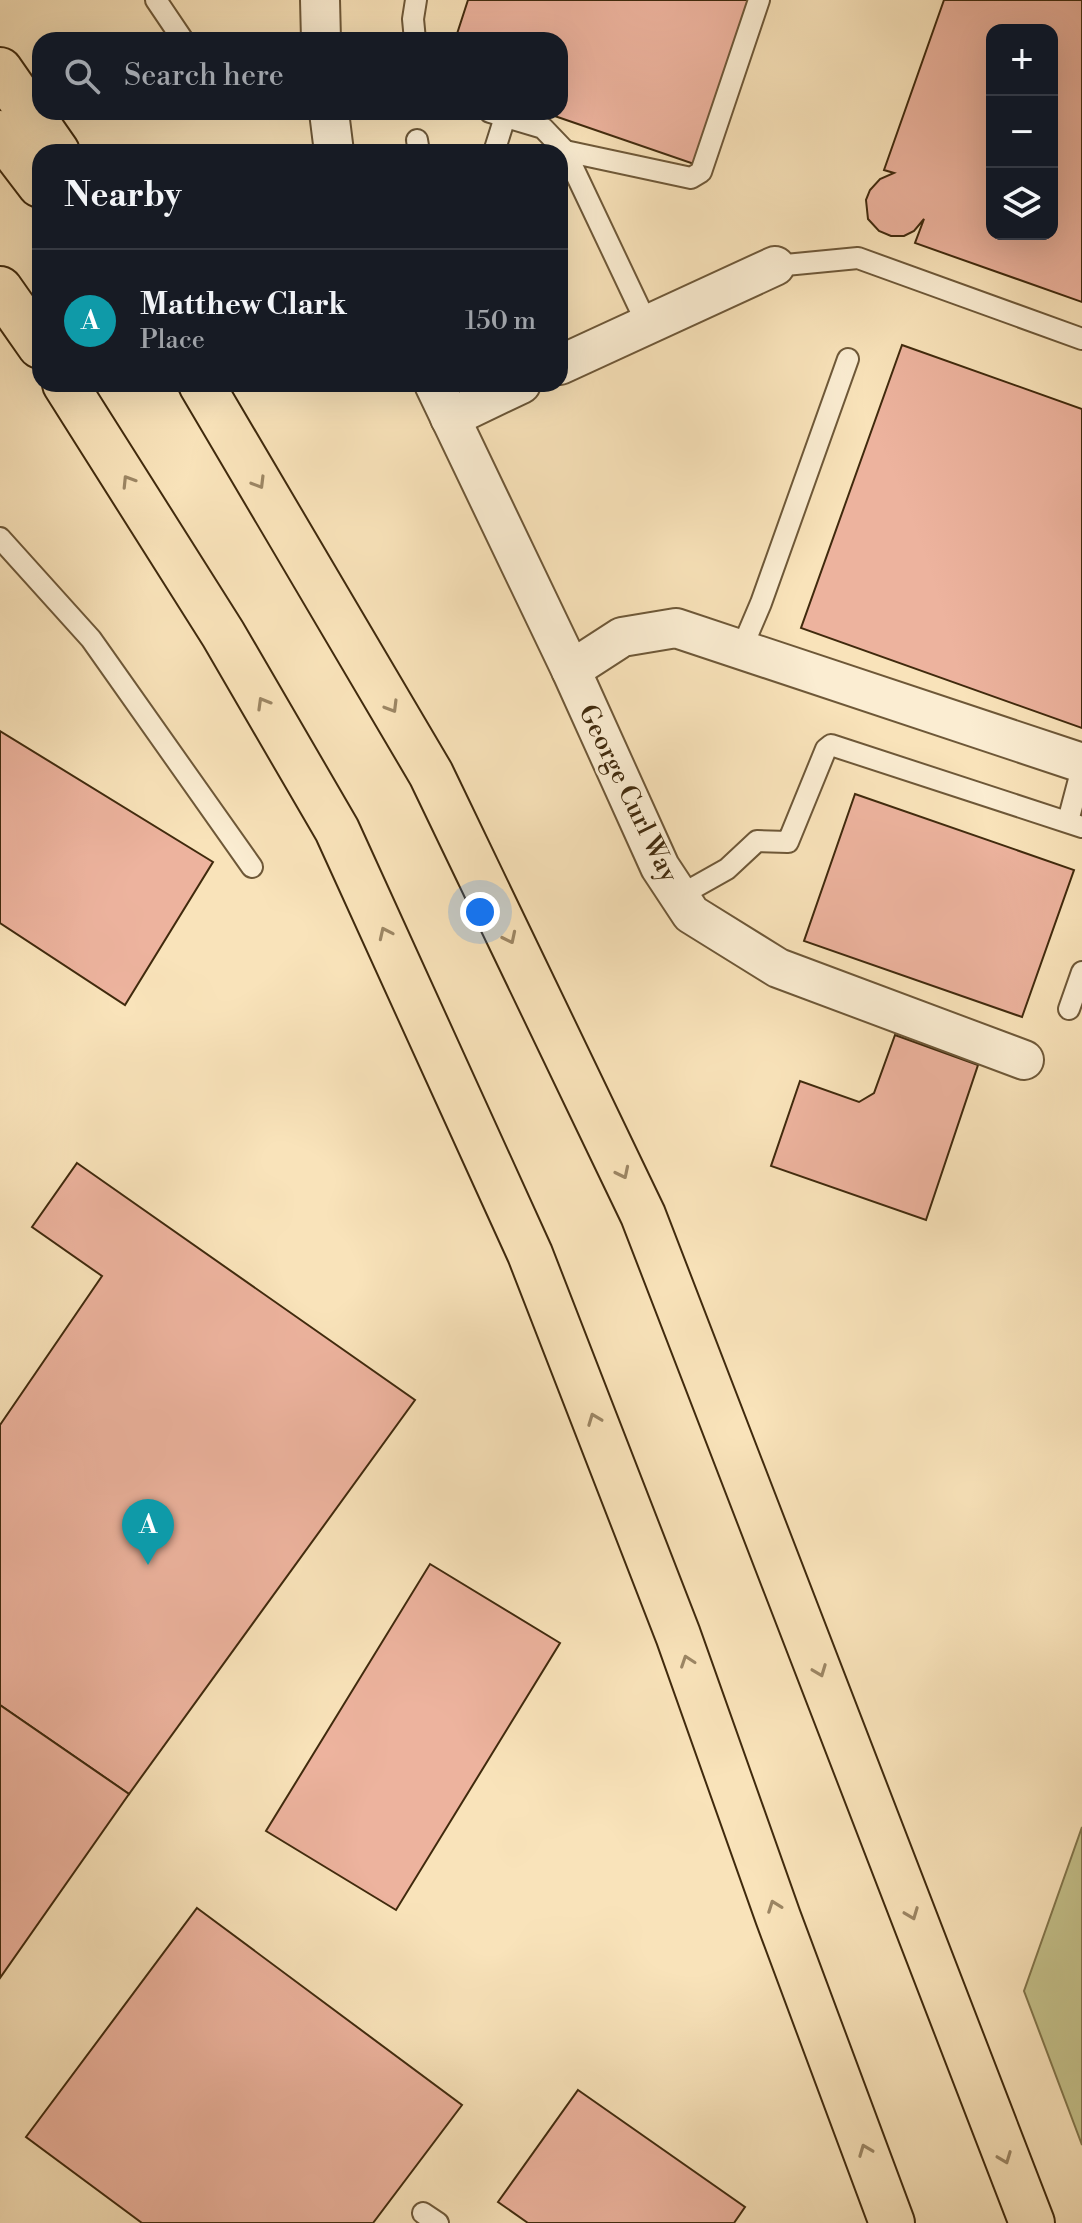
<!DOCTYPE html>
<html lang="en">
<head>
<meta charset="utf-8">
<style>
	:root { --surface:#171b24; --page:#242831; --text:#f1f3f6; --muted:#9ea1a6; --line:#363941; --accent:#ea580c }
	body { margin:0; font-family:"Libre Bodoni",serif; background:var(--page); color:var(--text) }
	.controls { position:absolute; right:24px; top:24px; display:grid; overflow:hidden; border-radius:16px; box-shadow:0 8px 32px #0002 }
	.controls button { width:72px; height:72px; display:grid; place-items:center; padding:0; border:0; border-bottom:2px solid var(--line); background:var(--surface); color:var(--text); font:40px sans-serif }
	.you { position:absolute; left:480px; top:912px; width:28px; height:28px; margin:-20px; border:6px solid #fff; border-radius:50%; background:#1a73e8; box-shadow:0 0 0 12px #1a73e833 }
	.badge { display:grid; place-items:center; width:52px; height:52px; border-radius:50%; background:var(--accent); color:#fff; font-size:26px; font-weight:700 }
	.pin { position:absolute; translate:-50% -66px; filter:drop-shadow(0 2px 4px #0008) }
	.pin::after { content:''; position:absolute; top:42px; width:28px; height:24px; background:inherit; clip-path:polygon(0 0,100% 0,50% 100%) }
	.list { margin:0; padding:0; list-style:none }
	h2 { display:flex; justify-content:space-between; align-items:center; height:104px; margin:0; padding:0 32px; font-size:34px }
	h2 small { font-size:26px; font-weight:400; color:var(--muted) }
	.list li { display:grid; grid-template-columns:52px 1fr auto; gap:24px; align-items:center; box-sizing:border-box; height:144px; padding:0 32px; border-top:2px solid var(--line) }
	.list b { display:block; font-size:30px; white-space:nowrap }
	.list p { margin:0; font-size:26px; white-space:nowrap; color:var(--muted) }
	.list em { font-size:26px; font-style:normal; color:var(--muted) }
	.icon { flex:none; width:44px; height:44px; fill:none; stroke:currentColor; stroke-width:2; stroke-linecap:round; stroke-linejoin:round }
	.map { position:relative; flex:none; width:1082px; height:2223px; overflow:hidden }
	.search { position:absolute; background:var(--surface); box-shadow:0 8px 32px #0002; left:32px; top:32px; width:536px; height:88px; display:flex; align-items:center; gap:20px; box-sizing:border-box; padding:0 28px; border-radius:24px; color:var(--muted); font-size:30px }
	.panel { position:absolute; background:var(--surface); box-shadow:0 8px 32px #0002; left:32px; top:144px; width:536px; height:248px; border-radius:24px }
	.map>svg:first-child { display:block }
</style>
</head>
<body>
<div class="map">
<svg width="1082" height="2223" viewBox="0 0 1082 2223">
	<rect width="100%" height="100%" fill="#f9e3ba"/>
	<filter id="stains"><feTurbulence type="fractalNoise" baseFrequency=".0025" numOctaves="4"/><feColorMatrix values="0 0 0 0 .2 0 0 0 0 .09 0 0 0 0 .02 0 0 0 .5 -.17"/></filter>
	<radialGradient id="worn" r=".72"><stop offset=".6" stop-color="#630" stop-opacity="0"/><stop offset="1" stop-color="#630" stop-opacity=".3"/></radialGradient>
	<path fill="#c4c18b" stroke="#82764c" stroke-width="2" d="M1082,1827V2145L1024,1991Z"/>
	<g fill="#edb39e" stroke="#402a0d" stroke-width="2" fill-rule="evenodd">
		<path d="M468,0H751L694,164L543,112H560V40H455Z"/>
		<path d="M944,0H1082V302L915,243L924,219L914,231L904,236H891L879,231L868,219L866,200L870,190L880,179L894,173L884,170ZM992,30H1052V234H992Z"/>
		<path d="M902,345L1082,409V728L801,628Z"/>
		<path d="M0,731L213,862L125,1005L0,923Z"/>
		<path d="M855,794L1074,870L1022,1017L804,941Z"/>
		<path d="M895,1035L978,1065L926,1220L771,1166L800,1081L859,1102L874,1093Z"/>
		<path d="M77,1163L415,1400L129,1794L0,1705V1425L102,1276L32,1227Z"/>
		<path d="M430,1564L560,1643L396,1910L266,1831Z"/>
		<path d="M0,1705L129,1794L0,1978Z"/>
		<path d="M197,1908L462,2105L373,2223H142L26,2137Z"/>
		<path d="M578,2090L745,2207L734,2223H528L498,2202Z"/>
	</g>
	<g fill="none" stroke-linecap="round" stroke-linejoin="round">
		<g stroke="#6e5838" stroke-width="24">
			<g id="service">
				<path d="M156,0L183,40"/>
				<path d="M415,40L413,19L416,0"/>
				<path d="M490,112L543,128L565,151L647,324"/>
				<path d="M417,140L419,152"/>
				<path d="M565,151L691,178L701,172L759,0"/>
				<path d="M494,152L505,117"/>
				<path d="M775,266L858,258L1082,339"/>
				<path d="M0,538L91,639L252,867"/>
				<path d="M741,650L761,603L848,359"/>
				<path d="M1068,821L1082,768"/>
				<path d="M679,896L727,869L757,841L788,842L826,749L831,745L1082,827"/>
				<path d="M1069,1009L1082,972"/>
				<path d="M423,2213L438,2223"/>
			</g>
		</g>
		<g stroke="#6e5838" stroke-width="42">
			<g id="minor">
				<path d="M320,0L321,40"/>
				<path d="M329,112L334,152"/>
				<path d="M560,365L775,266"/>
				<path d="M434,384L571,670L660,867L691,914L778,968L1024,1060"/>
				<path d="M450,418L521,384"/>
				<path d="M571,670L622,637L676,628L1082,763"/>
			</g>
		</g>
		<g stroke="#402a0d" stroke-width="48">
			<g id="motorway">
				<path d="M0,70L57,152"/>
				<path d="M0,133L40,185"/>
				<path d="M0,289L40,346"/>
				<path d="M65,384L223,634L337,830L530,1254L678,1635L778,1917L892,2223"/>
				<path d="M201,384L431,774L643,1215L1032,2223"/>
			</g>
		</g>
		<use href="#service" stroke="#fbedd2" stroke-width="20"/>
		<use href="#minor" stroke="#fbedd2" stroke-width="38"/>
		<use href="#motorway" stroke="#f9e3ba" stroke-width="44"/>
	</g>
	<defs><path id="oneway-chevron" d="M-2-3.5L2.5 0L-2 3.5" fill="none" stroke-width="1.6" stroke-linecap="round" stroke-linejoin="round" transform="scale(2)"/></defs>
	<g stroke="#9c8664">
		<use href="#oneway-chevron" transform="translate(128 481) rotate(-122)"/>
		<use href="#oneway-chevron" transform="translate(259 483) rotate(59)"/>
		<use href="#oneway-chevron" transform="translate(263 703) rotate(-120)"/>
		<use href="#oneway-chevron" transform="translate(392 707) rotate(59)"/>
		<use href="#oneway-chevron" transform="translate(385 933) rotate(-115)"/>
		<use href="#oneway-chevron" transform="translate(510 938) rotate(64)"/>
		<use href="#oneway-chevron" transform="translate(623 1173) rotate(64)"/>
		<use href="#oneway-chevron" transform="translate(594 1419) rotate(-111)"/>
		<use href="#oneway-chevron" transform="translate(687 1661) rotate(-109)"/>
		<use href="#oneway-chevron" transform="translate(820 1671) rotate(69)"/>
		<use href="#oneway-chevron" transform="translate(774 1906) rotate(-110)"/>
		<use href="#oneway-chevron" transform="translate(912 1914) rotate(69)"/>
		<use href="#oneway-chevron" transform="translate(865 2150) rotate(-111)"/>
		<use href="#oneway-chevron" transform="translate(1005 2158) rotate(69)"/>
	</g>
	<g text-anchor="middle" stroke-width="6" stroke-linejoin="round" paint-order="stroke">
		<g font-size="26" fill="#402a0d" stroke="#fbedd2">
			<text transform="translate(629 793) rotate(64)" y="9">George Curl Way</text>
		</g>
	</g>
	<rect width="100%" height="100%" filter="url(#stains)"/>
	<rect width="100%" height="100%" fill="url(#worn)"/>
</svg>
<div class="controls">
<button>+</button>
<button>−</button>
<button><svg class="icon" aria-label="layers" viewBox="0 0 24 24"><path d="M12 4l9 5-9 5-9-5zM3 14l9 5 9-5"/></svg></button>
</div>
<div class="you"></div>
<div class="pin badge" style="left:148px;top:1565px;background:#0f9aa8">A</div>
<div class="search"><svg class="icon" aria-label="search" viewBox="0 0 24 24"><circle cx="10" cy="10" r="6"/><path d="M15 15l6 6"/></svg>Search here</div>
<section class="panel">
<h2>Nearby<small></small></h2>
<ul class="list">
<li><span class="badge" style="background:#0f9aa8">A</span><div><b>Matthew Clark</b><p>Place</p></div><em>150 m</em></li>
</ul>
</section>
</div>
</body>
</html>
